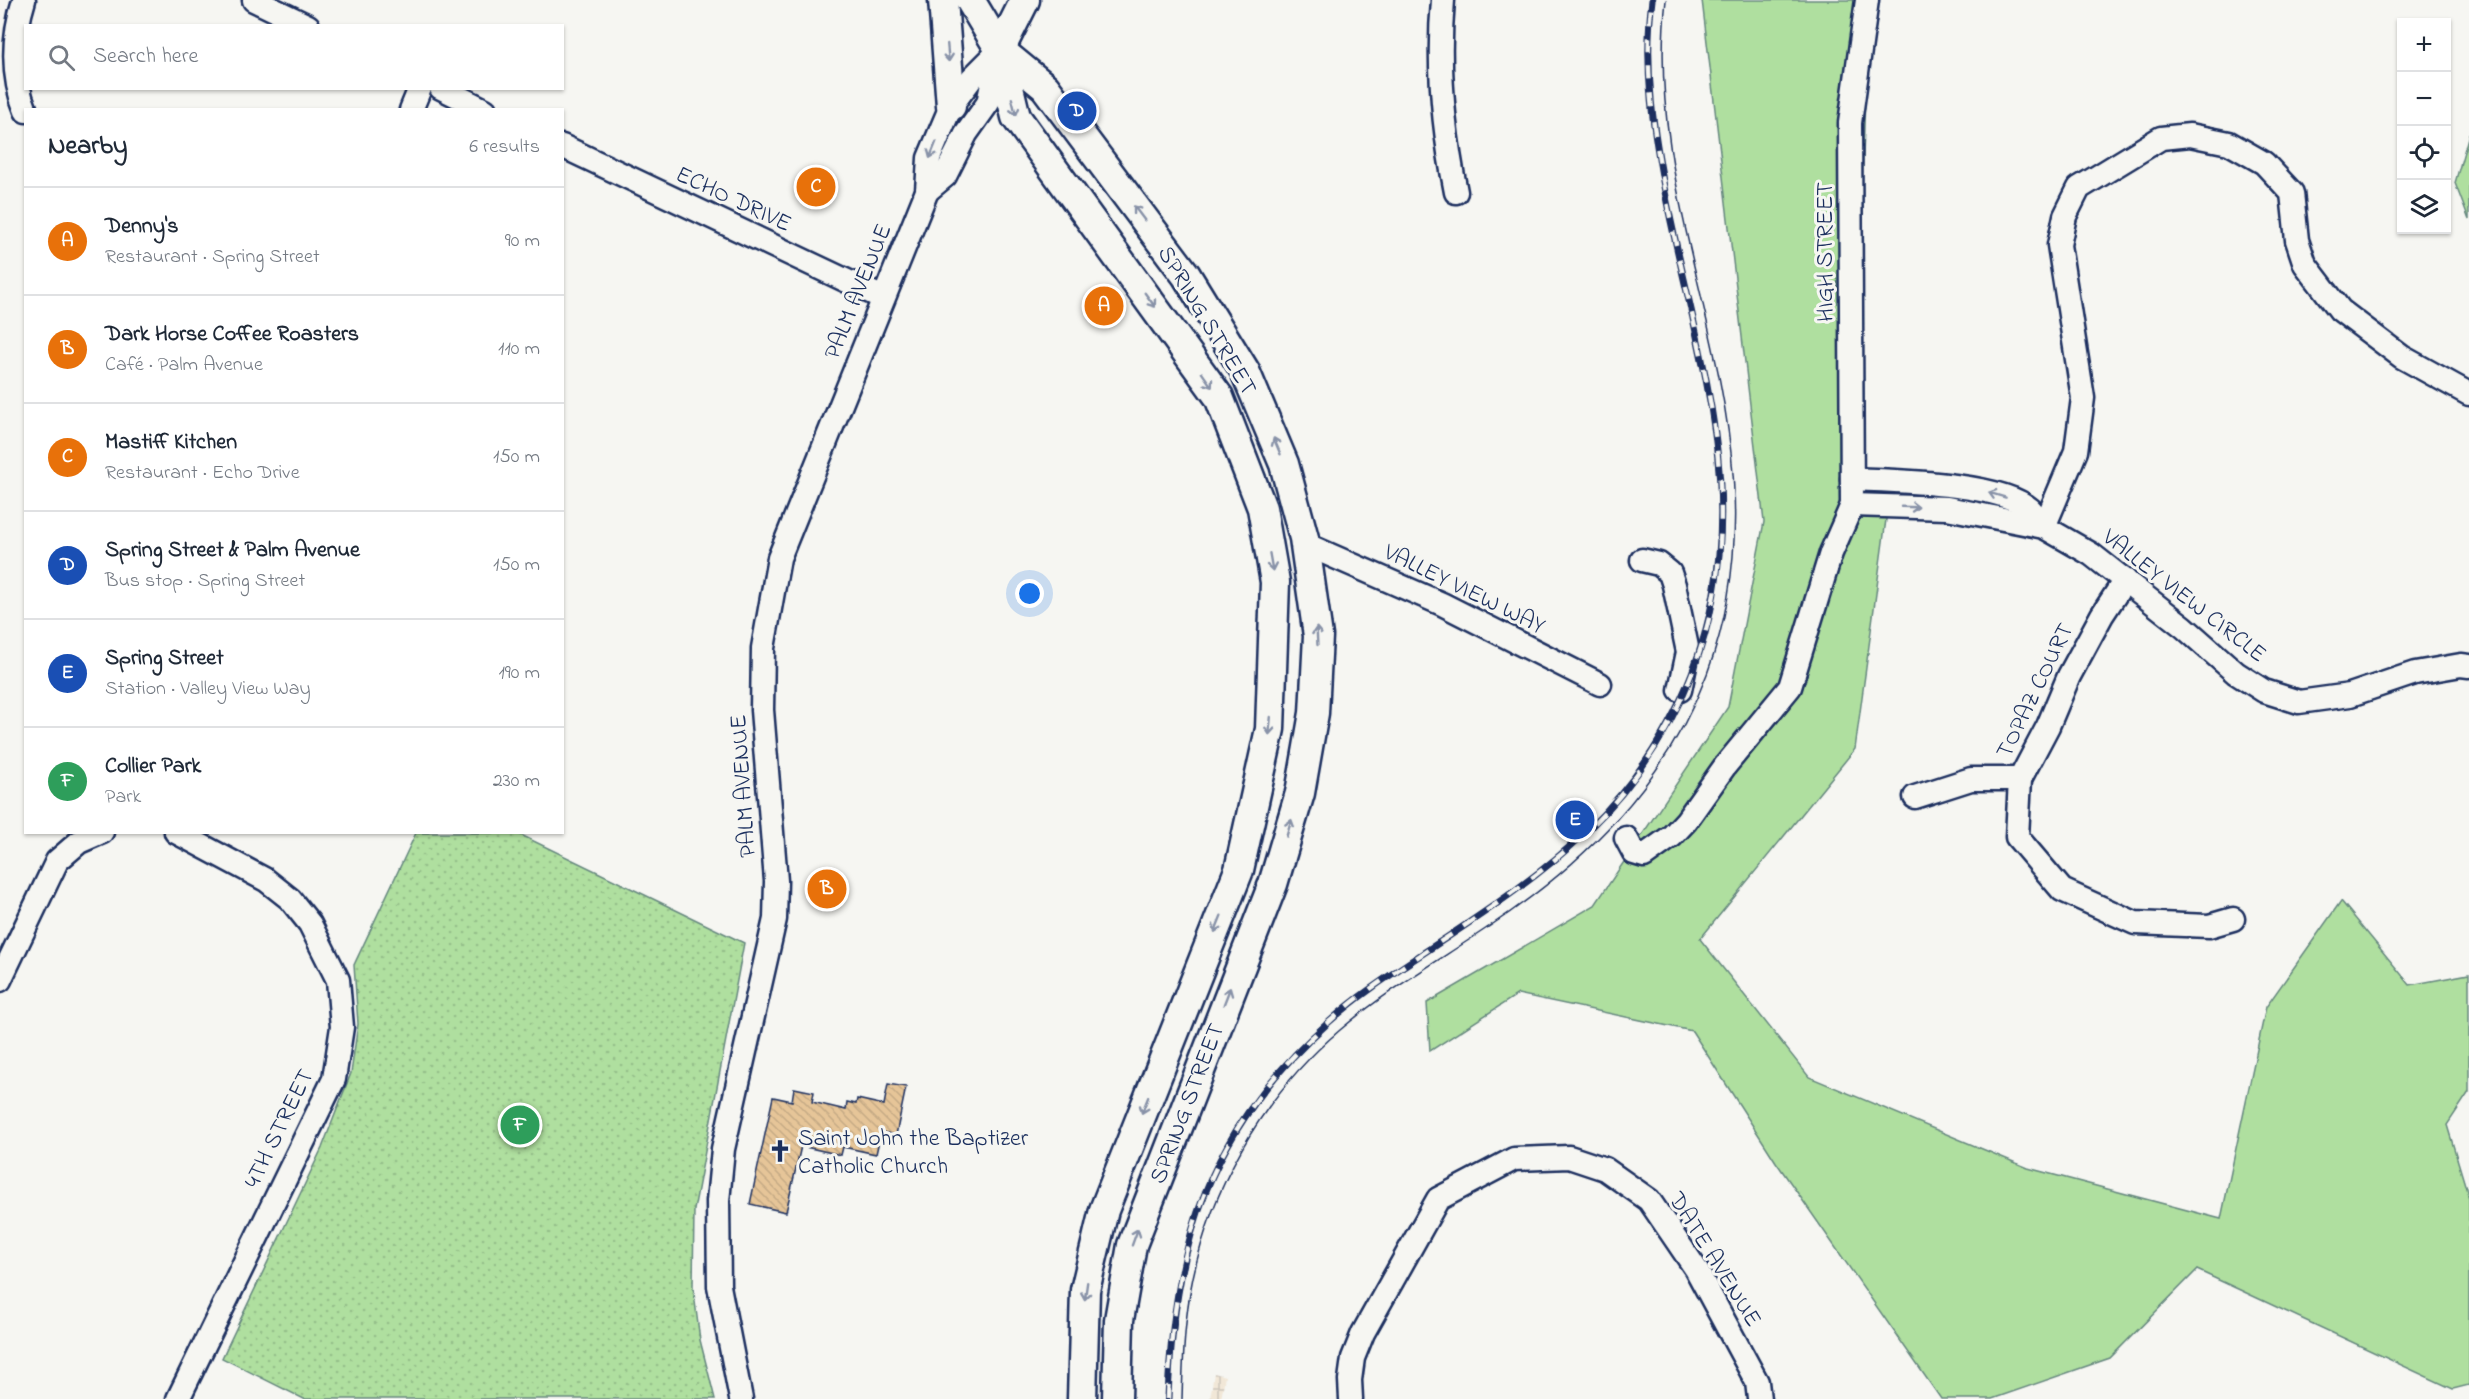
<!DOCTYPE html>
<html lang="en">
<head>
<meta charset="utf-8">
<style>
	:root { --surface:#fff; --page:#f6f6f7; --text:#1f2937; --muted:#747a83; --line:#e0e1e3; --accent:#1b2f5e }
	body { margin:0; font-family:"Indie Flower",sans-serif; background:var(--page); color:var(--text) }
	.controls { position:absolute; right:18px; top:18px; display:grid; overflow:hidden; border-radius:0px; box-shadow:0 2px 4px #0004 }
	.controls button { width:54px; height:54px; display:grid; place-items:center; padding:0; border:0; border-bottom:2px solid var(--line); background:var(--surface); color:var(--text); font:30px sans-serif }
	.you { position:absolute; left:1030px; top:594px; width:21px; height:21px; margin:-15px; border:4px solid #fff; border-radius:50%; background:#1a73e8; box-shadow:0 0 0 9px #1a73e833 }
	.badge { display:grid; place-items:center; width:39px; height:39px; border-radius:50%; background:var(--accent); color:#fff; font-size:20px; font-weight:700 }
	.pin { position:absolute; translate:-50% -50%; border:3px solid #fff; box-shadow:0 2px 6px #0006 }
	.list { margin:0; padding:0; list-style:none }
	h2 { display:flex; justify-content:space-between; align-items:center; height:78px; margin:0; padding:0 24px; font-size:26px }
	h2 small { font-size:20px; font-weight:400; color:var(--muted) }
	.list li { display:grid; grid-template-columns:39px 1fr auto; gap:18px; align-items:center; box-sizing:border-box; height:108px; padding:0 24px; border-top:2px solid var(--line) }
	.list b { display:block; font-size:22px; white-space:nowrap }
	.list p { margin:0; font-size:20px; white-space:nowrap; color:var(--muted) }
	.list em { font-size:20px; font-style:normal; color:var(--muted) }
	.icon { flex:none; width:33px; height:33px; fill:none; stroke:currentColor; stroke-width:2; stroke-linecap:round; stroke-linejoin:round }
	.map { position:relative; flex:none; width:2469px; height:1399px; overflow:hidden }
	.search { position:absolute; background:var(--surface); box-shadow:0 2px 4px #0004; left:24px; top:24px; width:540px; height:66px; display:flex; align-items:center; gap:15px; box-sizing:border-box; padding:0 21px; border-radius:0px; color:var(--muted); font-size:22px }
	.panel { position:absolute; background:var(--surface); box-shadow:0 2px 4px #0004; left:24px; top:108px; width:540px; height:726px; border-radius:0px }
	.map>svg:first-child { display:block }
</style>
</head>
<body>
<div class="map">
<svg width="2469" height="1399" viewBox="0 0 2469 1399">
	<defs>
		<pattern id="industrial-grid" width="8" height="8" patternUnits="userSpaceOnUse" patternTransform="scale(1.5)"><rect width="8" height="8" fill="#f1e7d7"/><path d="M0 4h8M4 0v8" fill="none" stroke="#cec6bb"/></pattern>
		<pattern id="park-dots" width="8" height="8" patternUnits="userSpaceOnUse" patternTransform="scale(1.5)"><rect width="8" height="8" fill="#afdf9f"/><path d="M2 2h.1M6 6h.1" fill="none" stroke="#96c08b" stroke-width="1.8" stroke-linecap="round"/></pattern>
		<pattern id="building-back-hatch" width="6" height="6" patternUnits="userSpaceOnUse" patternTransform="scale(1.5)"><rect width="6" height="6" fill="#e6c598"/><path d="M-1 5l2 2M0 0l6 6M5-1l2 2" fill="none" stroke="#c5aa85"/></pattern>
	</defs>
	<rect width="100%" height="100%" fill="#f6f6f2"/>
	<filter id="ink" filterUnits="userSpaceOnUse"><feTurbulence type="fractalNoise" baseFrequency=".0167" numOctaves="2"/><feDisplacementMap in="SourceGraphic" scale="12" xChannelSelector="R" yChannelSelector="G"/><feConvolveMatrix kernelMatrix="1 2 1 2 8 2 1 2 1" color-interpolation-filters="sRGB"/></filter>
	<g filter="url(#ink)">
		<path fill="url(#industrial-grid)" d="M1214,1373L1225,1376L1221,1399H1210Z"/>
		<g fill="#afdf9f" stroke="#65877e" stroke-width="1.5">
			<path d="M1702,0H1868L1852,505L1887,512L1855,749L1700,939L1809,1077L2028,1168L2221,1219L2266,1007L2341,901L2410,985L2469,974V1092L2447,1125L2469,1198V1385L2453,1389L2197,1270L2110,1358L1992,1399H1941L1776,1162L1692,1031L1518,994L1430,1051L1427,1003L1595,905L1728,707L1764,522Z"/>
			<path d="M2469,134V220L2455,183Z"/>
		</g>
		<path fill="url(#park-dots)" stroke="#65877e" stroke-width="1.5" d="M416,833H517L744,943L694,1210L693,1286L700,1340L715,1399H304L222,1358L322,1148L351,1073L358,1024L354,965Z"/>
		<path fill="url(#building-back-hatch)" stroke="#1b2f5e" stroke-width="1.5" d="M888,1084L906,1087L896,1135L881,1132L876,1154L843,1147L841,1155L801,1146L786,1212L750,1204L773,1097L792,1101L794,1088L814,1092L812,1102L846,1110L847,1102L856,1104L857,1099L884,1105Z"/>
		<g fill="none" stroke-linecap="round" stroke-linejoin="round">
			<g stroke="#1b2f5e" stroke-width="27">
				<g id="minor">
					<path d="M24,0C13,35 11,76 26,111"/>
					<path d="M254,0L308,26"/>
					<path d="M1443,0C1437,66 1443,128 1456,192"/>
					<path d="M441,88L485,110"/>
					<path d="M411,110L420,88"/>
					<path d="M562,146L883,298"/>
					<path d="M927,191L945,176L966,134L988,103L999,52"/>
					<path d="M1852,479C1892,481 2000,482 2030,509C2035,514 2039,521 2044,527"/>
					<path d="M1852,505L1947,508L2044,527L2091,554L2184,627L2236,673L2264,691L2299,702L2350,695L2415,673L2461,665L2469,666"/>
					<path d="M2044,527L2076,451L2083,398L2059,245L2065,216L2079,188L2161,138L2190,135L2229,143L2264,163L2292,193L2297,240L2305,264L2340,310L2402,357L2469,394"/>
					<path d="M1305,544L1442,604L1600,684"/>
					<path d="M1642,560L1659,564L1670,573L1674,585L1688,652L1680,690"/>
					<path d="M2125,580L2102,615L2069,676L2048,726L2020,779L2017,837L2062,890L2135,923L2209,926L2233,919"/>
					<path d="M1915,797L1971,779H2020"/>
					<path d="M176,832L266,880L290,899L310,924L338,980L342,1027L334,1079L178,1399"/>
					<path d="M1626,838L1634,853L1644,856L1672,836L1686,821L1725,766L1790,687L1831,553L1852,505L1850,123L1867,0"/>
					<path d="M0,980L57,861L79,842L102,832"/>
					<path d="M741,1399L719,1286L718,1201L723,1149L775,919L776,881L762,710L763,648L779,558L927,191L929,158L951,106L972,78L1000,50"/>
					<path d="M1351,1399L1350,1380L1353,1358L1363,1333L1438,1199L1514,1159L1569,1157L1605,1169L1649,1200L1696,1269L1757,1382L1759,1399"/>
				</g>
			</g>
			<g stroke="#1b2f5e" stroke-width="33">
				<g id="major">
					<path d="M943,0L951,106"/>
					<path d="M970,0L1000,50L1016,117L1219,397L1262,508L1275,582L1270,729L1239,870L1104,1210L1085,1290L1082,1399"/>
					<path d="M1000,50L1045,87L1186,275L1245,371L1284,464L1304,538L1318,636L1314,713L1300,793L1273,884L1132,1245L1119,1320L1117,1399"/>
					<path d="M1000,50L1025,0"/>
				</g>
			</g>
			<use href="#minor" stroke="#f6f6f2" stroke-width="22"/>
			<use href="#major" stroke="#f6f6f2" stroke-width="28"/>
			<path stroke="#1b2f5e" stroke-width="1.5" d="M1182,1399C1183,1364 1184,1328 1190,1293C1208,1191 1261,1097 1340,1030C1386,991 1438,961 1487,928C1584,864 1665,784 1707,674C1796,435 1640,234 1666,0"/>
			<g stroke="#1b2f5e" stroke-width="7">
				<path id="rail" d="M1168,1399C1173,1244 1209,1128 1329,1022C1361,993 1398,970 1434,946C1549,870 1640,807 1692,673C1755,509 1700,365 1667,202C1654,136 1643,68 1652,0"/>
			</g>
			<use href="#rail" stroke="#f6f6f2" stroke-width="4.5" stroke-dasharray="14" stroke-linecap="butt"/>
		</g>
		<defs><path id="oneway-shaft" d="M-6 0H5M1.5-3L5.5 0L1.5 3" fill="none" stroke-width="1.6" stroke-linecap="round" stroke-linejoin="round" transform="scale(1.5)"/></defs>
		<g stroke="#8892a8">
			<use href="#oneway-shaft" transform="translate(948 53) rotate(85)"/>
			<use href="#oneway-shaft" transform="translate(1014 107) rotate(76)"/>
			<use href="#oneway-shaft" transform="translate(933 150) rotate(112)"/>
			<use href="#oneway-shaft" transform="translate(1139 213) rotate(-127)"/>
			<use href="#oneway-shaft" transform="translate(1150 300) rotate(54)"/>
			<use href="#oneway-shaft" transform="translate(1207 380) rotate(55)"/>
			<use href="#oneway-shaft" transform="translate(1277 446) rotate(-113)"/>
			<use href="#oneway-shaft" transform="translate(1997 495) rotate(-163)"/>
			<use href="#oneway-shaft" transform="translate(1910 507) rotate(2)"/>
			<use href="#oneway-shaft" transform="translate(1271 562) rotate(80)"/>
			<use href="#oneway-shaft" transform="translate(1317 636) rotate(-93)"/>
			<use href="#oneway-shaft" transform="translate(1270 726) rotate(95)"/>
			<use href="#oneway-shaft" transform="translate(1289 828) rotate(-73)"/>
			<use href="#oneway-shaft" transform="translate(1218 924) rotate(112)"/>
			<use href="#oneway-shaft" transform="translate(1227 996) rotate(-69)"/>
			<use href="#oneway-shaft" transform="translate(1145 1105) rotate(112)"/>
			<use href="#oneway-shaft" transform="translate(1135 1237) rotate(-70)"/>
			<use href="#oneway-shaft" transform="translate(1086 1291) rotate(98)"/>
		</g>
	</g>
	<defs>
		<g id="church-bare" transform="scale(1.8)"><path d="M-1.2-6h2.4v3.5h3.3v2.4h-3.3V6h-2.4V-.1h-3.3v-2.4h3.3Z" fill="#1b2f5e" stroke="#f6f6f2" stroke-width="2.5" paint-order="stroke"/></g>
	</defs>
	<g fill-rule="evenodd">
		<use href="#church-bare" x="780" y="1151"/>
	</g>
	<g text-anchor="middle" stroke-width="6" stroke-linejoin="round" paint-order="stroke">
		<g font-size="24" fill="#1b2f5e" stroke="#f6f6f2">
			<text transform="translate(734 198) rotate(25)" y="8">ECHO DRIVE</text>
			<text transform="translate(1824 252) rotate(-90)" y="8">HIGH STREET</text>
			<text transform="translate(857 291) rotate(-68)" y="8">PALM AVENUE</text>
			<text transform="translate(1208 320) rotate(59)" y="8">SPRING STREET</text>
			<text transform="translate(1465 588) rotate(26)" y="8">VALLEY VIEW WAY</text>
			<text transform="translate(2185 595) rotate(38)" y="8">VALLEY VIEW CIRCLE</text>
			<text transform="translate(2034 690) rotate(-64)" y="8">TOPAZ COURT</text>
			<text transform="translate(742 786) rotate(-94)" y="8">PALM AVENUE</text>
			<text transform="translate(1186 1103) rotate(-69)" y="8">SPRING STREET</text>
			<text transform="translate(278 1128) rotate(-64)" y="8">4TH STREET</text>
			<text transform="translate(1716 1259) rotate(58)" y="8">DATE AVENUE</text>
		</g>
		<g font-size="24" fill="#1b2f5e" stroke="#f6f6f2" text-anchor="start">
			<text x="798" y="1145">Saint John the Baptizer<tspan x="798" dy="28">Catholic Church</tspan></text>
		</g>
	</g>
</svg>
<div class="controls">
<button>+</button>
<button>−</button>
<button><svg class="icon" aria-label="locate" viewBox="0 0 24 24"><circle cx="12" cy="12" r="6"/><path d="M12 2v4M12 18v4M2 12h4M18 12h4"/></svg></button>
<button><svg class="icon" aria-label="layers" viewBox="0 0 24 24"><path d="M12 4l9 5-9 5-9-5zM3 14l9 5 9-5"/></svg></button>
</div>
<div class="you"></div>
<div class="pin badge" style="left:1104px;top:306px;background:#e8710a">A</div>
<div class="pin badge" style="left:827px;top:889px;background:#e8710a">B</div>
<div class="pin badge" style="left:816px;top:187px;background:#e8710a">C</div>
<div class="pin badge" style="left:1077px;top:111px;background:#1a4fb4">D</div>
<div class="pin badge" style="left:1575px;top:820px;background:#1a4fb4">E</div>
<div class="pin badge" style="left:520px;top:1125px;background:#2e9e5b">F</div>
<div class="search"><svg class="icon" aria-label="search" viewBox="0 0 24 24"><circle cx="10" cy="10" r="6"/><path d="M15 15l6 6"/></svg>Search here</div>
<section class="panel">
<h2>Nearby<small>6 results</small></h2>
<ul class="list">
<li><span class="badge" style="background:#e8710a">A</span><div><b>Denny's</b><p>Restaurant · Spring Street</p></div><em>90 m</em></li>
<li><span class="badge" style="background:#e8710a">B</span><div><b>Dark Horse Coffee Roasters</b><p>Café · Palm Avenue</p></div><em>110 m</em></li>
<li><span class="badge" style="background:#e8710a">C</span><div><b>Mastiff Kitchen</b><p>Restaurant · Echo Drive</p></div><em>150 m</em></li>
<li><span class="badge" style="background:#1a4fb4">D</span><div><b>Spring Street &amp; Palm Avenue</b><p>Bus stop · Spring Street</p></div><em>150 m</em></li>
<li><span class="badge" style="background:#1a4fb4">E</span><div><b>Spring Street</b><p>Station · Valley View Way</p></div><em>190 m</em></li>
<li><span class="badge" style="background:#2e9e5b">F</span><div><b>Collier Park</b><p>Park</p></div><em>230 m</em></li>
</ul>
</section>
</div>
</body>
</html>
